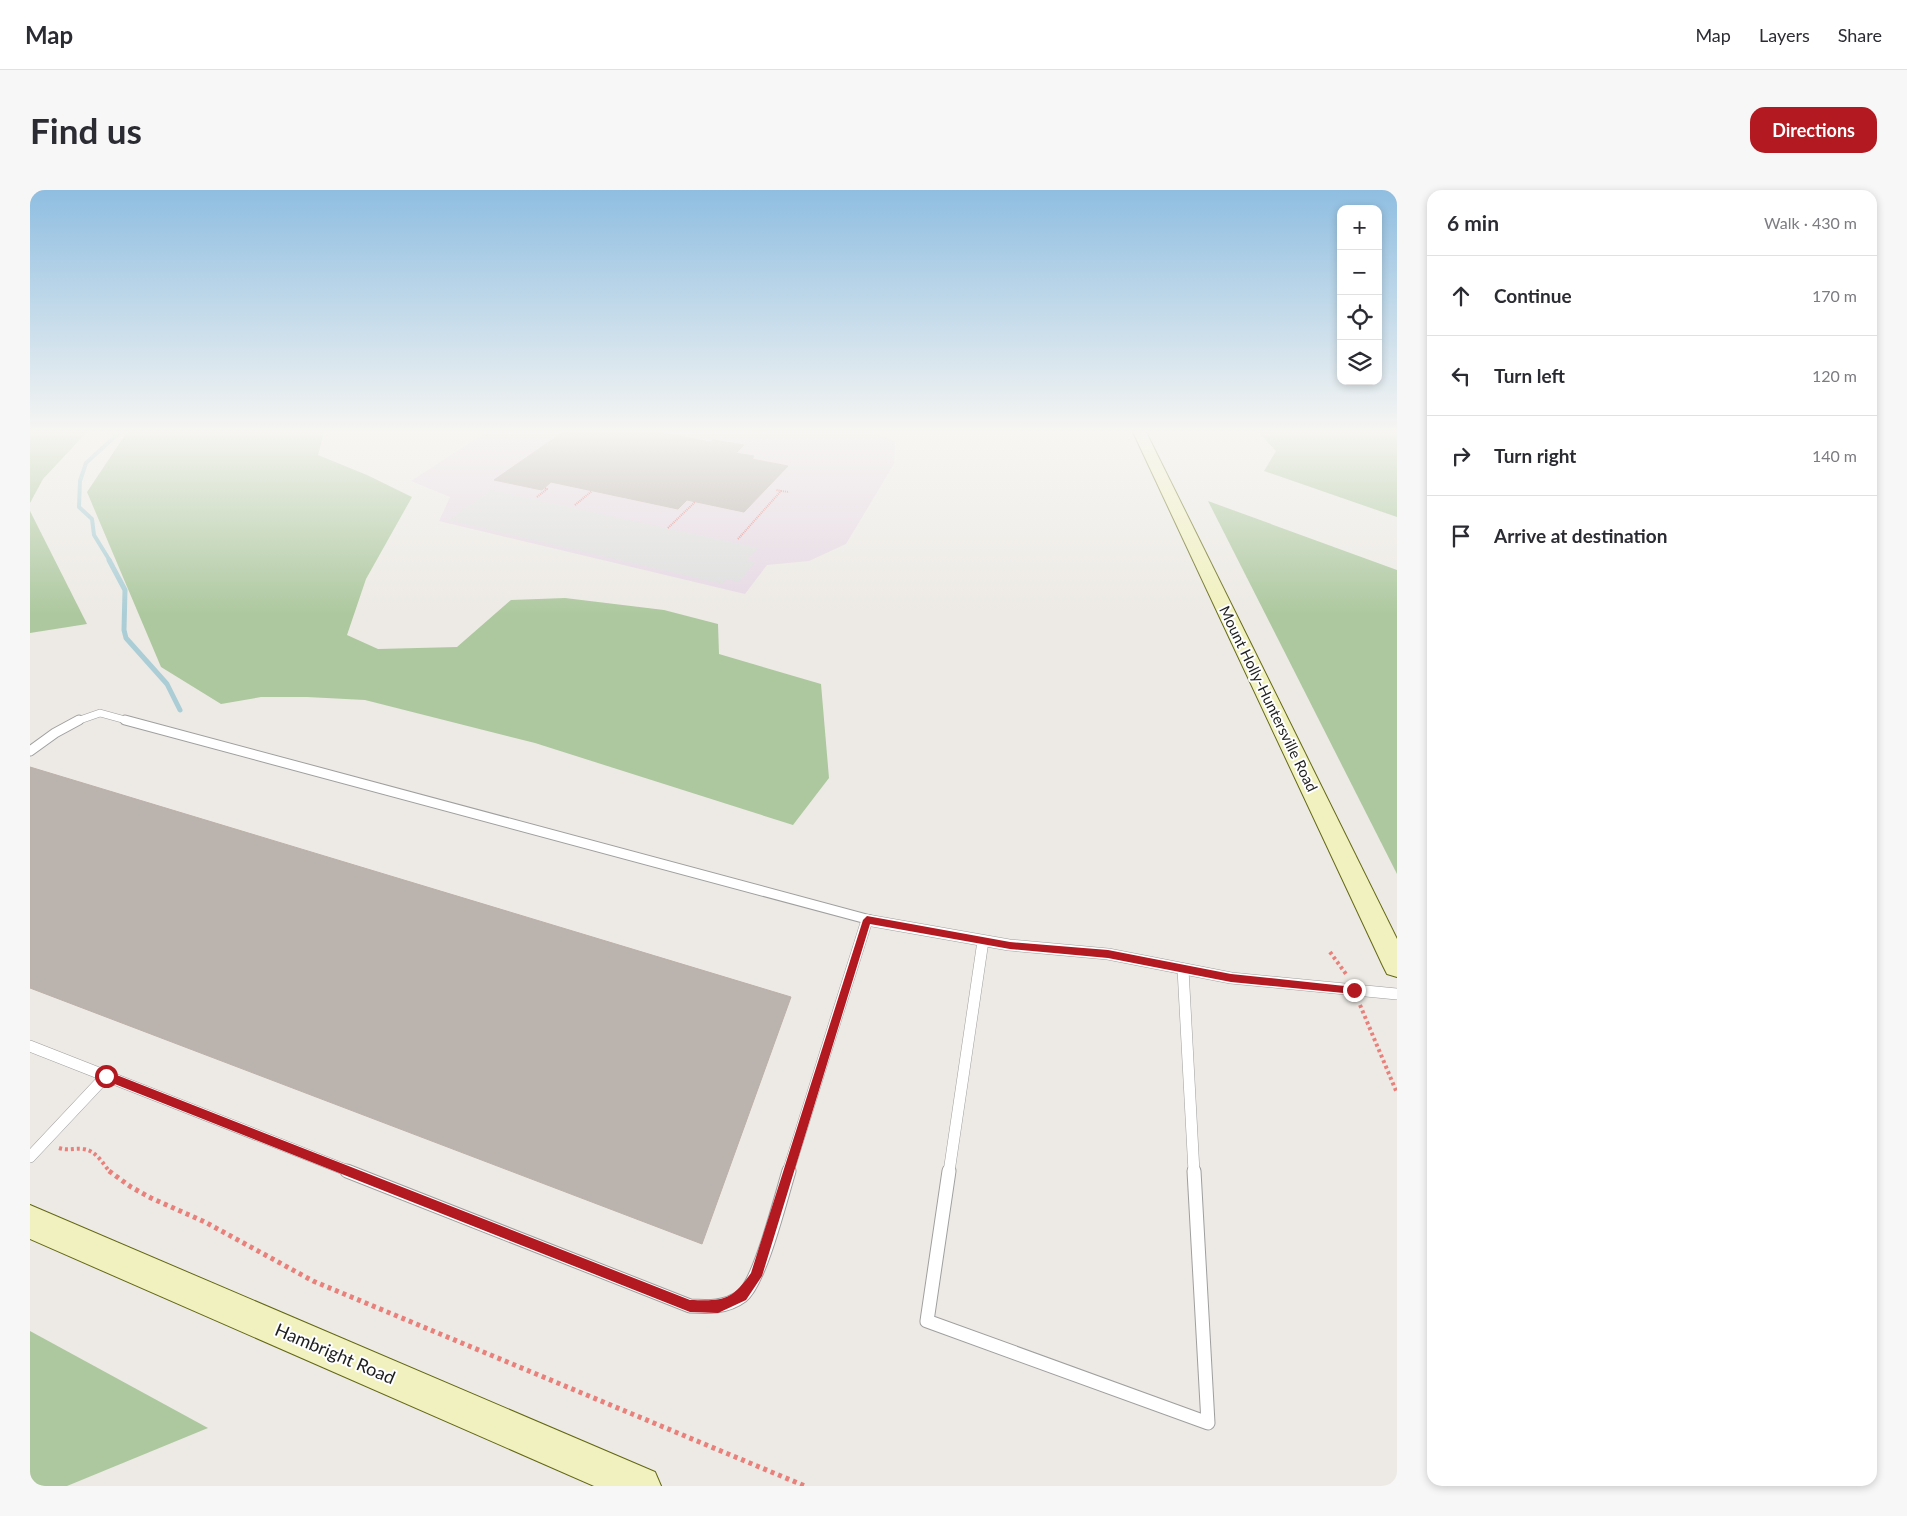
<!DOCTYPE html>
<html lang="en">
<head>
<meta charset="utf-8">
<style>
	:root { --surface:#fff; --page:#f7f7f7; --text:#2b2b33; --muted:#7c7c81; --line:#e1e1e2; --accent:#b21921 }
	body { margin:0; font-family:Lato,sans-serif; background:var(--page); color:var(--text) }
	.controls { position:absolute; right:15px; top:15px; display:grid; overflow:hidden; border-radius:10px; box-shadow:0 2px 8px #0003 }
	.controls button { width:45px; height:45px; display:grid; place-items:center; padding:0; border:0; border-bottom:1px solid var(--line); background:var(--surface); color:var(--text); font:25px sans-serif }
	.stop { position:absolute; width:15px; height:15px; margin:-11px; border:4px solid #b21921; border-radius:50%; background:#fff }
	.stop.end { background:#b21921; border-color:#fff; box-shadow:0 1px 5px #0008 }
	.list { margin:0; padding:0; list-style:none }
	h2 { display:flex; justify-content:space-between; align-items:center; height:65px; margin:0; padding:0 20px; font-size:21px }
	h2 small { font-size:16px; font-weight:400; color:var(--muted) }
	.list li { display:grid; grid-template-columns:32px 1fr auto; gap:15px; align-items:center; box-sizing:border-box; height:80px; padding:0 20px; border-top:1px solid var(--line) }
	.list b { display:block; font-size:19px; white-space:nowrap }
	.list em { font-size:16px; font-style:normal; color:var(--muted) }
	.icon { flex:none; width:28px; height:28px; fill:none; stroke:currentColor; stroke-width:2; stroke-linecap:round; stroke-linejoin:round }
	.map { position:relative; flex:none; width:1367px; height:1296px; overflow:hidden; border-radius:15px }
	header { display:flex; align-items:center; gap:30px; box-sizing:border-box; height:70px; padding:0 25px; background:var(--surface); border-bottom:1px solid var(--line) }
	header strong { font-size:24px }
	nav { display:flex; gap:28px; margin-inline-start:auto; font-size:18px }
	.intro { display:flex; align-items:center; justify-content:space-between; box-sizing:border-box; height:120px; padding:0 30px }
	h1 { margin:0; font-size:35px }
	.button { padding:12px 22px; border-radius:15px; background:var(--accent); color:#fff; font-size:18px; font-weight:700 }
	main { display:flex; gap:30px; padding:0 30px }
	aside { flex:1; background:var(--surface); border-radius:15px; box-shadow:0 2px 8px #0003 }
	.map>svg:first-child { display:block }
</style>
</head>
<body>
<header>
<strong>Map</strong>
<nav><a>Map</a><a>Layers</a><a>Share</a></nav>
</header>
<div class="intro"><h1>Find us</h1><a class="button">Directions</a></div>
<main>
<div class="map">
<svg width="1367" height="1296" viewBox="0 0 1367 1296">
	<rect width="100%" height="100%" fill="#edeae5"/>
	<path fill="#e6d8e4" d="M457,242H844L865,252L864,274L816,354L779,371L737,375L715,404L409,331L420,307L381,291Z"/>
	<g fill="#adc89f">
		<path d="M0,242H57L13,289L0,313Z"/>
		<path d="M97,242H294L288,265L337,285L382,307L336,389L317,445L348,459L427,457L481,410L535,408L634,420L688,434L689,464L791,494L799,588L763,635L505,553L335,510L277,507H231L191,514L131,477L57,302Z"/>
		<path d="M1228,242H1367V327L1234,281L1246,261Z"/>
		<path d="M1178,311L1367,380V684Z"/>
		<path d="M0,321L57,434L0,443Z"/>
		<path d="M0,1141L178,1238L37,1296H0Z"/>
	</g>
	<path fill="#dedede" d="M461,300L728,358L717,370L725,372L709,392L696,389L692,394L418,330Z"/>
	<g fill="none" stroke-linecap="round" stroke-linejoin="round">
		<path stroke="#abced6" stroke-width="4" d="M80,371L64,345L62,329L49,317L50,291L56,273L90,242"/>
		<path stroke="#abced6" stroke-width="5" d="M79,370L95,400L94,440L96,448L137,494L150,520"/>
	</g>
	<g fill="#bab3ae" stroke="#bdb1a9">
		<path d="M533,242H628L680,252L683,250L714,255L706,263L724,266L722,269L758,276L714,322L657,310L648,319L521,292L512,300L464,290Z"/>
		<path d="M0,577L761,807L672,1054L0,798Z"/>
	</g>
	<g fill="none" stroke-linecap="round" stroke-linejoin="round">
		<g stroke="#9f9f9f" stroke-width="8">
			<path id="lane-far3" d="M47,531L70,523L99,531"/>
		</g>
		<g stroke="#9f9f9f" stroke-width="11">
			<g id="lane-far2">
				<path d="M95,530L844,731"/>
				<path d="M0,561L25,543L49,530"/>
			</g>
		</g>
		<g stroke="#9f9f9f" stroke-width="12">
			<g id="lane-far1">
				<path d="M837,730L979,755L1078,764L1201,788L1367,804"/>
				<path d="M1153,779L1164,982"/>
				<path d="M0,856L321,982"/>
				<path d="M0,967L76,886"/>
				<path d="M758,982L837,730"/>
				<path d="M919,982L953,751"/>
			</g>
		</g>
		<g stroke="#9f9f9f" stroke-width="15">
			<g id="lane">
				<path d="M317,981L660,1116C678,1117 696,1118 712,1106C730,1092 751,1007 759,981"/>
				<path d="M919,981L897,1131L1178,1233L1164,981"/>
			</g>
		</g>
		<g stroke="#626712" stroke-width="2">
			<g id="secondary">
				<path d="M1103,242H1116L1367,749V787L1357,784L1353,776Z"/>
				<path d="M0,1015L625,1282L631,1296H564L0,1049Z"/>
			</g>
		</g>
		<g stroke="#e8817b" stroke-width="2" stroke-dasharray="1 1" stroke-linecap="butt">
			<path d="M751,301L759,302"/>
			<path d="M507,307L517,299L514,298"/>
			<path d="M545,315L562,301"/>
			<path d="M638,338L665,312"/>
			<path d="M708,349L751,301L746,300"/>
		</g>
		<g stroke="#e8817b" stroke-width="4" stroke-dasharray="3 3" stroke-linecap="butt">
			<path d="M1300,762L1316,784"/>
			<path d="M1330,815L1367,903"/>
			<path d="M29,958C38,961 44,958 53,959C66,960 73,974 80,982"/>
		</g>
		<path stroke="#e8817b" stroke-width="5" stroke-dasharray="4 4" stroke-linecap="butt" d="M79,981L101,997L121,1008L175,1032L283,1091L775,1296"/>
		<use href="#lane-far3" stroke="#fff" stroke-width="7"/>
		<use href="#lane-far2" stroke="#fff" stroke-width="9"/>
		<use href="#lane-far1" stroke="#fff" stroke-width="11"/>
		<use href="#lane" stroke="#fff" stroke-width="13"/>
		<use href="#secondary" fill="#f1f1bf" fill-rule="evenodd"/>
	</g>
	<linearGradient id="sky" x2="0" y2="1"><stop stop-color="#8fbee1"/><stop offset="0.57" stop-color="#f7f6f3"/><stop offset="1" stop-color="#f7f6f3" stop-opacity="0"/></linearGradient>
	<rect width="1367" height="424" fill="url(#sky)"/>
	<path fill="#b21921" d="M837,726L980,752L1078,760L1201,784L1324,797L1328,800L1324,804L1201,792L1078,768L980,759L840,734L732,1086L716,1110L688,1123L660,1122L72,889L70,886L76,881L79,882L660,1110C694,1111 701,1111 721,1083L833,730Z"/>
	<g text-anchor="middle" stroke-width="4" stroke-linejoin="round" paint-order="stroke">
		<g font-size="15" fill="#1e1e1e" stroke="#fff">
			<text transform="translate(1238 509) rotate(64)" y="5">Mount Holly-Huntersville Road</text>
		</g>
		<g font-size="18" fill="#1e1e1e" stroke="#fff">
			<text transform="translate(305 1164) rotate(23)" y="6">Hambright Road</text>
		</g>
	</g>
</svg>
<div class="controls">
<button>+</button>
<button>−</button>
<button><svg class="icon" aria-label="locate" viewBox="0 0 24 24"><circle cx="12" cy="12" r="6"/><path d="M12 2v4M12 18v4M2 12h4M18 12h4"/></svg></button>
<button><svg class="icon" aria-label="layers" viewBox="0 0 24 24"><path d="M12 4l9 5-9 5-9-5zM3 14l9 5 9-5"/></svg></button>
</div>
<div class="stop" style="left:76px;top:886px"></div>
<div class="stop end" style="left:1324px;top:800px"></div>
</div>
<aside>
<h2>6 min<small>Walk · 430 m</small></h2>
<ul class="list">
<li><svg class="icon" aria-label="ahead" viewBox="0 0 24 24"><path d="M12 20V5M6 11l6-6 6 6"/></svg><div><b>Continue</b></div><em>170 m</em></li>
<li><svg class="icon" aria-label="left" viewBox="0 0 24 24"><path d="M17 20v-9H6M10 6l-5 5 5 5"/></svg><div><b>Turn left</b></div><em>120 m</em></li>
<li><svg class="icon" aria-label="right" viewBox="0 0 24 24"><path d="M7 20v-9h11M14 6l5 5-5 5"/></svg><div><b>Turn right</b></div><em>140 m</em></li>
<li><svg class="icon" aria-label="arrive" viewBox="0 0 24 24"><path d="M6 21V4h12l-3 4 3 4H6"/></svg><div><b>Arrive at destination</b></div></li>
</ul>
</aside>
</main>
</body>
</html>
